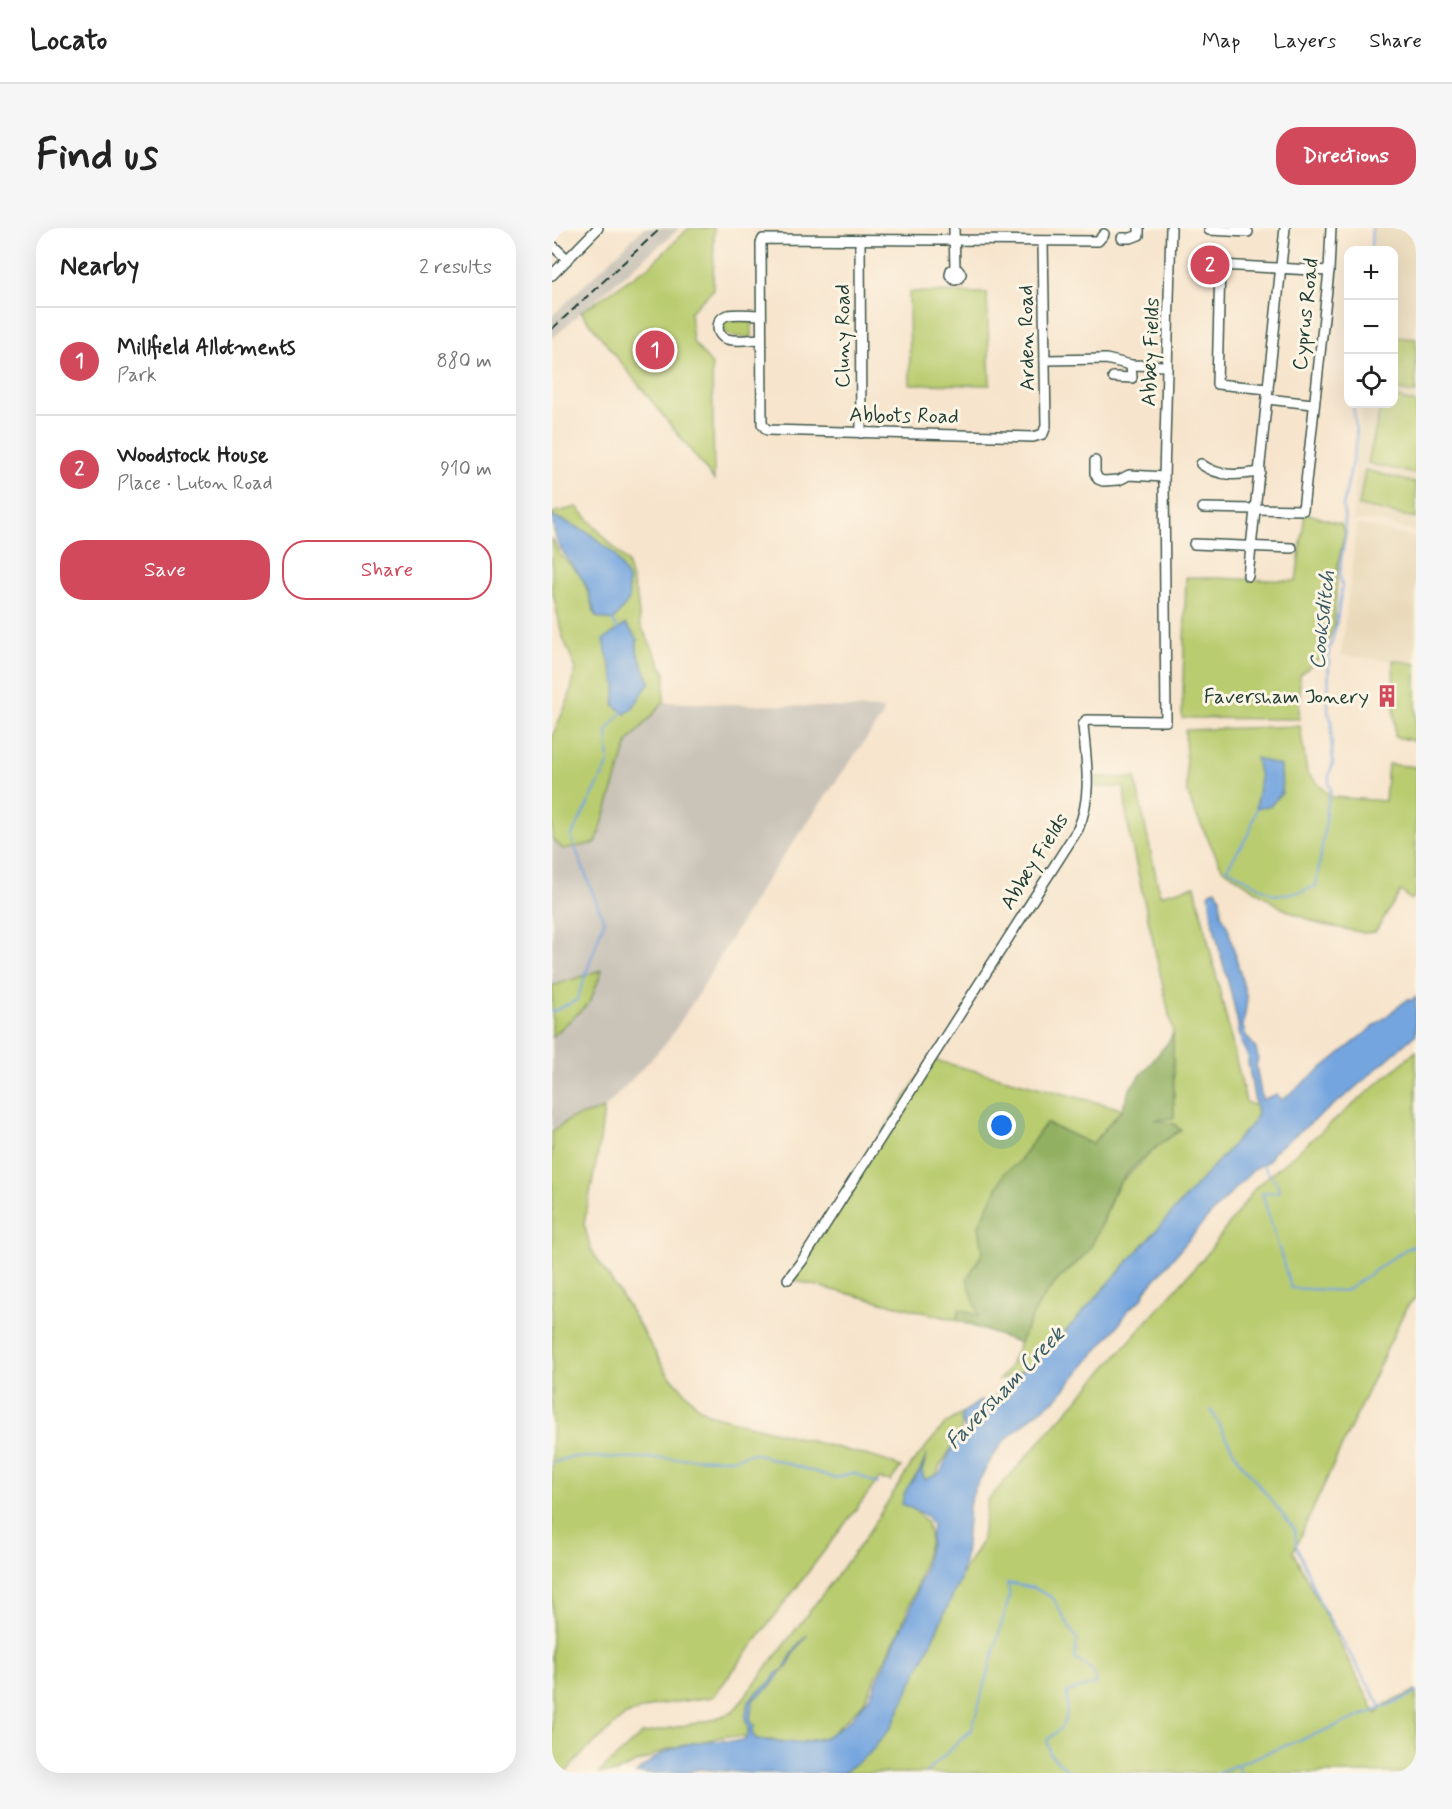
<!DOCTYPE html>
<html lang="en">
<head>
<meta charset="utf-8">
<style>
	:root { --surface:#fff; --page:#f6f6f6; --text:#222; --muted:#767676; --line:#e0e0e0; --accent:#d1495b }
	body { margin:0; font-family:Mynerve,sans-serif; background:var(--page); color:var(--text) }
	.controls { position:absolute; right:18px; top:18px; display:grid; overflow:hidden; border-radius:12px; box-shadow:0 6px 24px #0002 }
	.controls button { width:54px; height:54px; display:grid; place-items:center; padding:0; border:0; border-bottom:2px solid var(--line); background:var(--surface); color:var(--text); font:30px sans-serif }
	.you { position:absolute; left:450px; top:898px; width:21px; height:21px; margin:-15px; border:4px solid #fff; border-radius:50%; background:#1a73e8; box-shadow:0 0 0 9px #1a73e833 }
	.badge { display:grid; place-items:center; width:39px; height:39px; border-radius:50%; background:var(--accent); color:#fff; font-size:20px; font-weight:700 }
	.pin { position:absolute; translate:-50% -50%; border:3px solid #fff; box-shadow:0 2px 6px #0006 }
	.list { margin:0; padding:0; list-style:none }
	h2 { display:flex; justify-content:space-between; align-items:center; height:78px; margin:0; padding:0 24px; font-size:26px }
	h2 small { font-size:20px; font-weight:400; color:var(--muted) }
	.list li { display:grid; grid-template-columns:39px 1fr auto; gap:18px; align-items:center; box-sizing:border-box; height:108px; padding:0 24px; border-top:2px solid var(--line) }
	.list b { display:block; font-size:22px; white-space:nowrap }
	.list p { margin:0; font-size:20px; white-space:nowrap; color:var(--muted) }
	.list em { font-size:20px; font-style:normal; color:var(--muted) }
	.actions { display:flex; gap:12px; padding:18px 24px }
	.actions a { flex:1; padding:14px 0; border:2px solid var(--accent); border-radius:24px; text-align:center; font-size:21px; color:var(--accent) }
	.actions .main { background:var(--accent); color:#fff }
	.icon { flex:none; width:33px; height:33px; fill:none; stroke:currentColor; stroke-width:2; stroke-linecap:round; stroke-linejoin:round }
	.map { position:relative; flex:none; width:864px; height:1545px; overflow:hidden; border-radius:24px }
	header { display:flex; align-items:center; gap:36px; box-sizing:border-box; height:84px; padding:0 30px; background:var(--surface); border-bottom:2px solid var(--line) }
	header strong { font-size:28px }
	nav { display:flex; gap:33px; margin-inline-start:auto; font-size:21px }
	.intro { display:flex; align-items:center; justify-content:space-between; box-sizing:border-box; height:144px; padding:0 36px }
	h1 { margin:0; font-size:42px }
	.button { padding:15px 27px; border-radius:24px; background:var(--accent); color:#fff; font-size:21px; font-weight:700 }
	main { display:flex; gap:36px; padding:0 36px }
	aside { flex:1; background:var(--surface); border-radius:24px; box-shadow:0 6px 24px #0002 }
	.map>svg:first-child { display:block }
</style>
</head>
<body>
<header>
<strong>Locato</strong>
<nav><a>Map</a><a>Layers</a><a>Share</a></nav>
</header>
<div class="intro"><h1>Find us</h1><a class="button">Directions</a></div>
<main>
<aside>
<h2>Nearby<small>2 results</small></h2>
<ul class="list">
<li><span class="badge">1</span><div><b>Millfield Allotments</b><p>Park</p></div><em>880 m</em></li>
<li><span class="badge">2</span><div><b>Woodstock House</b><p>Place · Luton Road</p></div><em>910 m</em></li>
</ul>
<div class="actions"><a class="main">Save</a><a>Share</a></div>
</aside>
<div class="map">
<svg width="864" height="1545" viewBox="0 0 864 1545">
	<rect width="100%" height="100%" fill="#fcf5e5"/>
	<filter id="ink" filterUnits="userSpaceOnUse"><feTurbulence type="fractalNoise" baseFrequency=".0167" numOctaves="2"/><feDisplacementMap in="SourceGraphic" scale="12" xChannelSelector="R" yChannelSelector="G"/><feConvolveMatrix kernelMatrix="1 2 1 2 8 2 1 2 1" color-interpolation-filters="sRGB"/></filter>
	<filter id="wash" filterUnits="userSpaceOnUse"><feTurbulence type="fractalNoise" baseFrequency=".008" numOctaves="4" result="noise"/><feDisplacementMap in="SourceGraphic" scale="24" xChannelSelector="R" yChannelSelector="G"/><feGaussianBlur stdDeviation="1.35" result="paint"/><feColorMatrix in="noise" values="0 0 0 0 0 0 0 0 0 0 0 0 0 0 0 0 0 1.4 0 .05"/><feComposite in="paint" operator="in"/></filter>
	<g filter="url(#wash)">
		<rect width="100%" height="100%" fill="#f7e4cc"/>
		<g fill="#e9d9ba">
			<path d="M821,0H864V304L825,293H802L803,236L812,176H842V22H822Z"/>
			<path d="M805,296L864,310V436L789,427Z"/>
		</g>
		<g fill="#c9c3b8">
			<path d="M92,0H128L29,84L0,111V88Z"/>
			<path d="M112,474L331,481V487L211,657L145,768L115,814L52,881L18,891L0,904V809L38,774L50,742L0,758V611L11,621L44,615L76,514Z"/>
		</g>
		<g fill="#b9cc70" stroke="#6c8452" stroke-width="1.5" fill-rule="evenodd">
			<path d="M137,0H162L161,62L138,84L141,114L160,137L162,252L29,84L99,37Z"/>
			<path d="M357,64L435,65L438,157L358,156Z"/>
			<path d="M200,89V109C187,108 172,112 169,96L172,91Z"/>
			<path d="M842,109L864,111V165L842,161Z"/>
			<path d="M842,169L864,175V246L816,235L829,176H842Z"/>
			<path d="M813,242L864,255V290L807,278Z"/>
			<path d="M25,279L75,334L85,370L88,396L113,445L112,474L76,514L44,615L11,621L0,611V509L17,470L24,441L10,407L0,360V309L7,325L31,350L44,389L37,305L2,288L0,289V285ZM85,411V424L91,437L62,477L64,457Z"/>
			<path d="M753,285L789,296L793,305L786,335L782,398L769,429L748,447L747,491L630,490L634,349L744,353Z"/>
			<path d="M841,432L864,436V513L843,509Z"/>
			<path d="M748,498L755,545L780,569L833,573L836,536L864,539V667L859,672L849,663L823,704L813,705L767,696L730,680L670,640L641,580L635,563L633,502Z"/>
			<path d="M542,549L583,550L608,667L643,658L694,874L702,877L703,876L705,886L702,893L510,1109C489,1128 476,1145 447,1152L458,1138L480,1087L490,1072L506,1052L528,1032L551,995L561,967L568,955L605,919L628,902L600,892L622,889L621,804L579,613L575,590L572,559H545Z"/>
			<path d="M50,742L38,774L0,809V758Z"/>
			<path d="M864,823V1069L854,1080L741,1324L824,1486L834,1476L864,1463V1545H287L429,1315L436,1272L655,1026L704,959Z"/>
			<path d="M378,831L570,881L540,916L494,895L465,936L453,945L427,997L431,1024L427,1088L408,1081L404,1092L236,1051Z"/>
			<path d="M52,881L47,920L32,996L39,1022L74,1075L114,1143L148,1181L159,1187L328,1231L349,1239L339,1253L327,1251L161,1469L103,1477L74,1487L32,1524L13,1545H0V904L18,891Z"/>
			<path d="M416,1182L405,1211L386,1241L383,1273L356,1275L375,1295L378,1312L364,1360L347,1403L311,1475L277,1508L247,1515L175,1508L116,1521L66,1543L65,1545H47L90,1506L159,1492L181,1484L311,1313L359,1237L393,1196Z"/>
		</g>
		<path fill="#92b062" stroke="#58764b" stroke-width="1.5" d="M621,804L622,890L603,892L622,896L629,902C609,914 576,940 564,960C553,981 550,1004 536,1023C527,1034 516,1042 506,1052C488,1070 478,1092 468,1115L404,1092L408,1081L427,1088L415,1051L431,1024L427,997L453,944L465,936L494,895L540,916L570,881L579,859L618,812Z"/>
		<g fill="#75a5df" stroke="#4a718a" stroke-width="1.5">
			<path d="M1,288L37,305L62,326L76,351L77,372L61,393L44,389C40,377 37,359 29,349C15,328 0,317 1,288Z"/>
			<path d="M74,396L85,411V424L98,454L80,481L73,486L62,477L64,457L51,412Z"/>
			<path d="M704,530L729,538L730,565L718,578L704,580L708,550Z"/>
			<path d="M664,661L668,669L669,685L676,700L695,771L691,799L693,806L704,821L706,830L704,838L710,872L725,866L730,872L856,771L858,773L864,768V806L797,865L720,925L717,933L702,941L656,989L593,1063L590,1071L577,1081L568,1095L504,1171L482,1187L454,1211L442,1226L423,1260L417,1277L413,1328L408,1352L340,1498L317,1526L291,1545H198L146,1541L134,1545H84C104,1526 129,1514 158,1513C169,1512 180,1514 192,1513C198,1505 197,1500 193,1491C195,1486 194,1480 196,1475C201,1463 218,1460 224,1445L231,1442L244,1419L256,1406L243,1423L236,1438L228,1445L219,1458L201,1472L198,1491L202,1498L200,1506L206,1512L247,1515L270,1511L285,1502L299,1491L318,1468L358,1382L372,1342L378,1315L380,1297L375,1288L350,1276C351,1262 359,1255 367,1244C370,1239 373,1232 375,1225L370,1244L373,1252L388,1245L401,1218L414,1201L409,1193L410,1185L430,1172L437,1174L458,1155L457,1152L459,1149L478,1139L504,1114L702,893L705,886L696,834C699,822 690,816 687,805C686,799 686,793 684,787C676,746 660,706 657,665Z"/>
		</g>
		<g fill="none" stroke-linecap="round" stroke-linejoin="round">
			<g stroke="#75a5df" stroke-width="2">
				<path d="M819,22L820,0"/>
				<path d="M61,393L66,402"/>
				<path d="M704,580L698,604L675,640L722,667L749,664L764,658L774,592V579L776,576L779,561L777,557V548L781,535L779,507L780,494L776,484L777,423L784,398L790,359L788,348L789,332L794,305L791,278L805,211L801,176"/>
				<path d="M0,784L25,772L52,693L19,609L57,535L55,503L70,484"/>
				<path d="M690,809V817L698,832"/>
				<path d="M709,935L726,957L727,964L710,965L739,1060L793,1063L854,1021L864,1017"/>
				<path d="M659,1182L686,1231L743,1302L744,1317L769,1377L830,1480L864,1465"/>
				<path d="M0,1235L18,1229L180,1231L201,1225L283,1250L301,1245L326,1256"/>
				<path d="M455,1355L482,1360L501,1370L514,1394L525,1411L523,1431L538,1440L544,1449L543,1456L515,1464C515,1491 517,1495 495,1512L498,1526L519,1545"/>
				<path d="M684,1537L830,1480"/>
				<path d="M374,1545L420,1501L458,1366L455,1355"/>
				<path d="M665,1545L684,1537L690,1545"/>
			</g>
		</g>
	</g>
	<g filter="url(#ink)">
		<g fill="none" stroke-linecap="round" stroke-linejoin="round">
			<g stroke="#3f564b" stroke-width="12">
				<g id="minor">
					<path d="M402,0L403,41L399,42L398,47L403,52L406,51L409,46L406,42L403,41"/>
					<path d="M657,2L696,4"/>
					<path d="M570,10H579L587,7V0"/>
					<path d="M308,12L309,205"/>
					<path d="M491,14L494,198L491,206L481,209L215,202L210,196L209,15L211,11L546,13L552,6"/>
					<path d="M0,17L15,31"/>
					<path d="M0,47L46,0"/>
					<path d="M209,111C199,111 185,114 175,111C163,108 163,90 176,87C186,85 199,87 209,87"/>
					<path d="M493,132L554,131L579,137L615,138"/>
					<path d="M561,149L580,150L579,137"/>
					<path d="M716,161L665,156L668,37L777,43"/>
					<path d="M715,171L761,176"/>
					<path d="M543,233V245L546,251L551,253L567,252L577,247L612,249"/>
					<path d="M649,236C668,250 687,247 708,244"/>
					<path d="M651,280L751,282L777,43L779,0"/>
					<path d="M642,316L740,320"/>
					<path d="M696,348L733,0"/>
					<path d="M236,1051L250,1033L526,601C541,567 534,533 531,497L534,492L614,493L612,249L619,0"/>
				</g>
			</g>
			<use href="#minor" stroke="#fff" stroke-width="9"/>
			<path stroke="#1f3d34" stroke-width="2" stroke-dasharray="9 4.5" stroke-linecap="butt" d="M0,101L109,0"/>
		</g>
	</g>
	<defs>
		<g id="building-bare" transform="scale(1.8)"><path d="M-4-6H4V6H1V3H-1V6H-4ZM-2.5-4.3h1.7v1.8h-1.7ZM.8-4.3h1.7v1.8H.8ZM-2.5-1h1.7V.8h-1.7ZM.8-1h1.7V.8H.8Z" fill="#d1495b" stroke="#fcf5e5" stroke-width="2.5" paint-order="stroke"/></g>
	</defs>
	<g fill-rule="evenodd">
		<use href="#building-bare" x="835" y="468"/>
	</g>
	<g text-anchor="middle" stroke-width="6" stroke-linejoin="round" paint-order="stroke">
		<g font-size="21" fill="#1f3d34" stroke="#fcf5e5">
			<text transform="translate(753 86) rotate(-84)" y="7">Cyprus Road</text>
			<text transform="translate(290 108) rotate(-90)" y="7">Cluny Road</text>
			<text transform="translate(474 110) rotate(-91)" y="7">Arden Road</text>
			<text transform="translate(598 124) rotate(-88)" y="7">Abbey Fields</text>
			<text transform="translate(352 187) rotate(1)" y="7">Abbots Road</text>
			<text transform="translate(482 633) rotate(-58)" y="7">Abbey Fields</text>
		</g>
		<g font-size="21" fill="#1f3d34" stroke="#fcf5e5" text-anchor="end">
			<text x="817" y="475">Faversham Jonery</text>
		</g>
		<g font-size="22" font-style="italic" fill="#395c67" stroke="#fcf5e5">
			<text transform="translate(769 392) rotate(-84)" y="8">Cooksditch</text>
			<text transform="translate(452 1159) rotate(-46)" y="8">Faversham Creek</text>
		</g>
	</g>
</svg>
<div class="controls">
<button>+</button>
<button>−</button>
<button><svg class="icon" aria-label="locate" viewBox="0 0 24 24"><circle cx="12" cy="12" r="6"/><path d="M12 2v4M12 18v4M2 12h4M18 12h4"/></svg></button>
</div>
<div class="you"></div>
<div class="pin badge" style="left:103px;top:122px">1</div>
<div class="pin badge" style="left:658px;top:37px">2</div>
</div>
</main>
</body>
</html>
